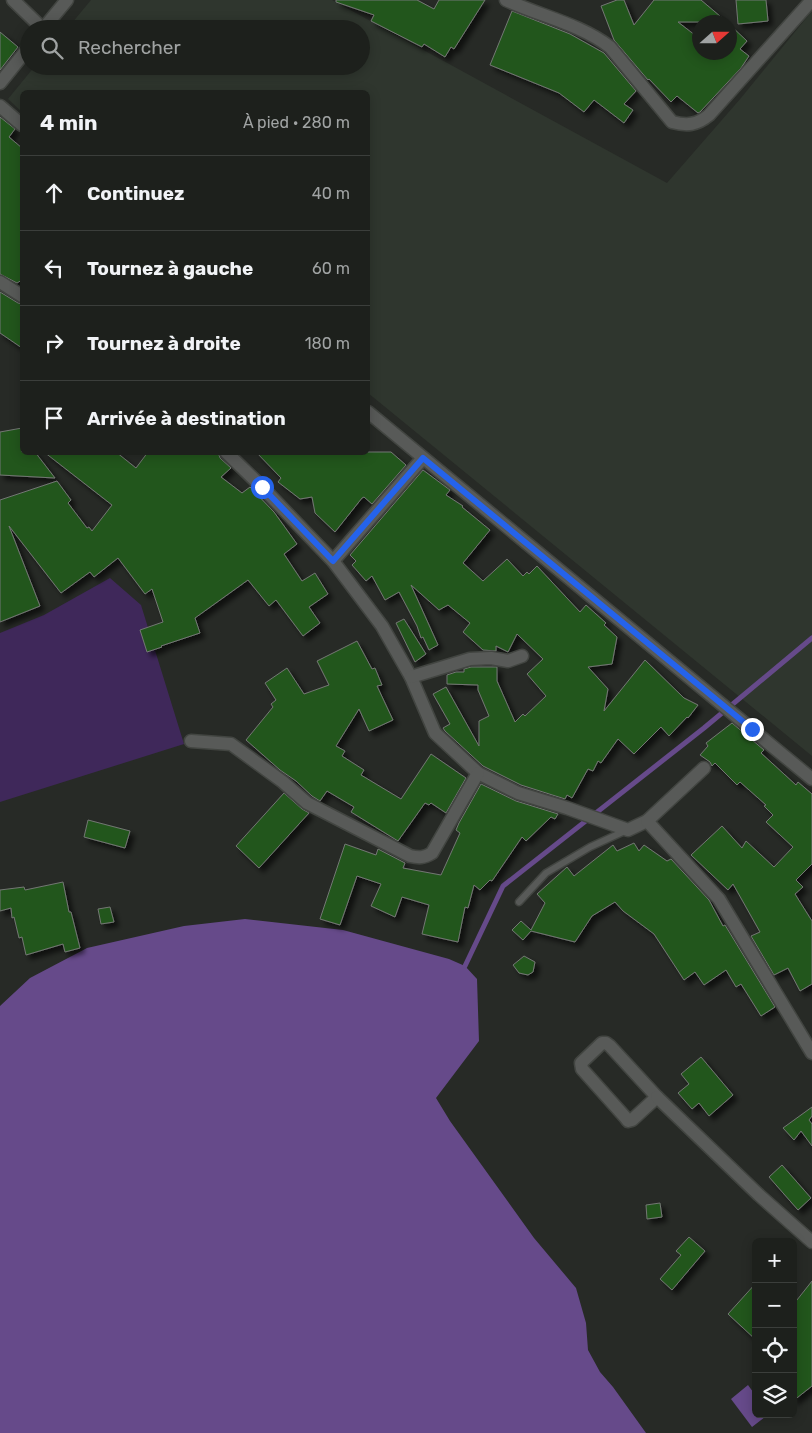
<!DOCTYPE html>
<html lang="fr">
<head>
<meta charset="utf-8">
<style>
	:root { --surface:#1d201c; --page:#2a2d29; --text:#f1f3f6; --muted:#a0a3a3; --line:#3b3e3b }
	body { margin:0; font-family:Rubik,sans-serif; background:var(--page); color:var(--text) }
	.controls { position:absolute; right:15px; bottom:15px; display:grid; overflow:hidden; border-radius:8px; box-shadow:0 2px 12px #0003 }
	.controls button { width:45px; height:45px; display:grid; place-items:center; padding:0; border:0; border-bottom:1px solid var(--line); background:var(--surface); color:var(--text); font:25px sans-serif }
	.compass { position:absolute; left:692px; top:15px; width:45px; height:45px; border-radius:50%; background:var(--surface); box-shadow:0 2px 12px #0003; rotate:69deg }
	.stop { position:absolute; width:15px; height:15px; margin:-11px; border:4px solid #2563eb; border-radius:50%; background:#fff }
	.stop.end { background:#2563eb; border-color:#fff; box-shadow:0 1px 5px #0008 }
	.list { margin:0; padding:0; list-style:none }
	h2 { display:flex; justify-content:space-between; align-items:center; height:65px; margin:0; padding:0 20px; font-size:21px }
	h2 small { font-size:16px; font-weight:400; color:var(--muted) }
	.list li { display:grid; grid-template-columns:32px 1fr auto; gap:15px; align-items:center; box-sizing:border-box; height:75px; padding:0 20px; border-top:1px solid var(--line) }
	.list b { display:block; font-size:19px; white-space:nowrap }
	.list em { font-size:16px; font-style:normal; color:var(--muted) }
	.icon { flex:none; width:28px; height:28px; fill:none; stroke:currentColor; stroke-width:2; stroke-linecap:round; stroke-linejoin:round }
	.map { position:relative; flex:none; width:812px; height:1433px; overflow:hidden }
	.search { position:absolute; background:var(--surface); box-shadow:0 2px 12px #0003; left:20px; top:20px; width:350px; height:55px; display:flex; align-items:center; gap:12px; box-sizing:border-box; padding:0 18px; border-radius:28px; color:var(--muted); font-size:19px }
	.panel { position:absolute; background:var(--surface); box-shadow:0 2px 12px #0003; left:20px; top:90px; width:350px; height:365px; border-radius:8px }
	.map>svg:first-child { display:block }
</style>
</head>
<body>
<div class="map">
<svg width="812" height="1433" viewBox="0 0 812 1433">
	<defs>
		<filter id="shadow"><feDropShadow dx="4.5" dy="4.5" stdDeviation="2.5" flood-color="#0009"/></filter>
	</defs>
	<rect width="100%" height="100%" fill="#272a26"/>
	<path fill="#2f362e" d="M91,0H332L667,183L741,98L812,11V756L368,393V92H22V112L8,99L35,66H361V29H67Z"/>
	<path fill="#3f285a" d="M110,578L141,605L184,744L0,802V633L44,615Z"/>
	<g fill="#664a8a">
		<path d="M245,919L343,930L449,959L465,966L477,979L479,1041L436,1098L450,1121L534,1238L576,1288L586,1323L588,1350L600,1372L613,1387L646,1433H0V1006L30,978L87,948L184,926Z"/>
		<path d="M748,1385L756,1396V1414H769L752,1427L731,1399Z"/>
	</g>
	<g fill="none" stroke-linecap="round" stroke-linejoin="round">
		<path stroke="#664a8a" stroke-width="5" d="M465,966L503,886L704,728L812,638"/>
	</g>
	<g fill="#23571e" stroke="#737773" filter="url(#shadow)">
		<path d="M336,0H417L434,9L439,0H485L454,49L451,47L445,57L424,44L422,47L371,21L374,15L336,2Z"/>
		<path d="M617,0H624L634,25L654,0H701L727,22H678L700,39V52H730V25L747,41L740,49L749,56L741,68L700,112L698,113L677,96L671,102L649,79L648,80L614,40L601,6Z"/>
		<path d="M736,0H766L768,21L738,24Z"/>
		<path d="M512,11L570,34L604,53L636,91L624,104L633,110L624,123L594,100L584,112L559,93L490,65Z"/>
		<path d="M0,32L18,47L0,70Z"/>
		<path d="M0,117L15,129L9,137L22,148V280L17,283L0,274Z"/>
		<path d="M0,292L18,303L22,304V348L0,333Z"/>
		<path d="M22,428V452H35L55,478L0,475V432Z"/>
		<path d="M44,452H116L136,468L148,452H218L220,458L231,468L221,477L242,493L250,487L274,512L297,544L284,554L302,581L315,573L328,594L309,607L320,623L303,636L276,600L269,606L248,580L195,618L200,633L161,646L162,647L147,652L140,630L163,622L152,589L145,594L118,558L94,577L90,572L61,593L9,526L40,606L0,622V500L57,481L71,500L68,503L87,528L89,527L92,531L112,505Z"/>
		<path d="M256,452H391L406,465L372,504L364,497L362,498L335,532L315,513L312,497L300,499L278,482L281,478Z"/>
		<path d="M423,470L450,490L446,495L463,506L462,507L490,530L463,563L483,581L507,559L523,576L527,572L529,574L537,566L580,612L586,605L606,623L604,625L617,637L612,664L588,667L608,689L604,711L645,660L684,698L698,705L688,718L687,717L669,736L661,727L634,754L618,739L601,763L598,761L593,771L588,769L572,798L567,795L565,799L521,785L483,766L445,731L443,728L450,724L433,694L446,687L479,746V721L489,716L478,690V685L447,684V675L456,672H464V669L471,667H497V681L515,722L523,714L525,716L546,696L527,674L543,659L517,634L508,652L496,646V651L483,650L463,632L470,623L448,605L439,610L411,585L438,645L429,650L423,637L421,638L417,626L399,592L385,600L372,576L366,581L352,565L356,561L350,555Z"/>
		<path d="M404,619L426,654L415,662L396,623Z"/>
		<path d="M357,641L372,669L375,668L382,685L377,686L393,720L369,731L359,709L336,746L345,751L342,756L364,770L361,775L401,799L431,754L466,778L446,813L431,803L429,805L425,803L398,841L351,812L354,807L327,791L320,801L312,796L296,781L280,770L246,740L273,707L271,704L276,700L265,683L287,668L304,694L329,685L317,661Z"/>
		<path d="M732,723L764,750L761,753L796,785L798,782L812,794V864L796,880L803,887L795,894L812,921V984L800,991L788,968L774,975L751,936L760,932L733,884L728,890L691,855L722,826L742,848L746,841L774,867L793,847L766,822L773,815L764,806L766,805L740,782L737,785L715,763L712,766L710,762L700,755L708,746L706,743Z"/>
		<path d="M481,784L516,801L558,814L555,819L551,817L526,841L522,837L492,881L490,880L480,890L474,885L468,908L465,907L458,942L422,934L429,905L402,897L395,917L371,906L381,884L357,876L340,925L320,919L345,844L376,855L378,849L405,863L403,868L441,875L460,833L456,830L459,823Z"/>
		<path d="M284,793L302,809L309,813L259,868L236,846Z"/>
		<path d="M88,820L130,831L125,848L84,837Z"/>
		<path d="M634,843L639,851L644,845L667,861L671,859L709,900L723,926L725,925L775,1007L761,1016L741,984L736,987L726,970L704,985L695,972L684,980L654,934L623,911L615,902L592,916L575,942L531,931L523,940L512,930L521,921L531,930L545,903L537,894L567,867L574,876L613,845L617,851Z"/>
		<path d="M63,882L69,912H71L80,948L65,952L63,944L26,955L22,937L19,938L14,917L12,918L11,908L0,911V890L24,887L25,890Z"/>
		<path d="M110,907L114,922L101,924L98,909Z"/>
		<path d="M524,956L535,962L533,972L528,975L519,973L513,965Z"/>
		<path d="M701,1057L733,1095L709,1116L699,1103L692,1109L678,1093L689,1084L681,1074Z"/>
		<path d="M812,1107V1116L809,1120L812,1124V1146L801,1131L794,1140L783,1128Z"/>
		<path d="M782,1165L811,1198L798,1210L769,1177Z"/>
		<path d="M660,1203L662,1217L647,1219L646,1205Z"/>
		<path d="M689,1237L705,1251L672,1290L660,1279L681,1255L676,1251Z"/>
		<path d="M812,1281V1386L793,1401V1305Z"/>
		<path d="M756,1283V1340L728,1314Z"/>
	</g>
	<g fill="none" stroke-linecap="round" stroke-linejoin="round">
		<g stroke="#424541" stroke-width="9">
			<path id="service" d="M519,902L546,873L590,847L627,830"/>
		</g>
		<g stroke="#424541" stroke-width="15">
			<g id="minor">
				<path d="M13,0L43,29"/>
				<path d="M506,0C540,16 580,24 610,47L672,122C687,126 697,125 709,115L812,0"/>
				<path d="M0,282L22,296"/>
				<path d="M226,452L262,487L333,561L382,626L411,677L435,733L478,773L518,793L567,808L628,830L647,821"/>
				<path d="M333,561L423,458"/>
				<path d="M411,677L470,659L491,658L508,661L522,656"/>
				<path d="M191,741L231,744L283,782L307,803L410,856C419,858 424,858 432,853L478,773"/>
				<path d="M704,768L647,821L719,899L812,1053"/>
				<path d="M602,1043H606L610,1046L657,1097L632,1120L628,1121L625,1117L582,1069L581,1063Z"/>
				<path d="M657,1097L759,1195L812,1242"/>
			</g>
		</g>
		<g stroke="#424541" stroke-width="15">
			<g id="tertiary">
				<path d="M43,29L67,0"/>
				<path d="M0,83L29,47"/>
				<path d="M0,106L22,125"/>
				<path d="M368,412L812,779"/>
			</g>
		</g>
		<use href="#service" stroke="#585a58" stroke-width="6"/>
		<use href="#minor" stroke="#585a58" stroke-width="12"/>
		<use href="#tertiary" stroke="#585a58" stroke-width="12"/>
	</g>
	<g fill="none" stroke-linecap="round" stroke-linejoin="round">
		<path stroke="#2563eb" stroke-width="6" d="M262,487L333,561L423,458L752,729"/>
	</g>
</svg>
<div class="controls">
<button>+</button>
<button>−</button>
<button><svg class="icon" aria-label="locate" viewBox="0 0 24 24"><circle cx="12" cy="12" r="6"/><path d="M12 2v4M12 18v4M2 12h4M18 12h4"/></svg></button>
<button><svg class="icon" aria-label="layers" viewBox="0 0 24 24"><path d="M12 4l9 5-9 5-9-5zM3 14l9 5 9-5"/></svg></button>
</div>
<svg class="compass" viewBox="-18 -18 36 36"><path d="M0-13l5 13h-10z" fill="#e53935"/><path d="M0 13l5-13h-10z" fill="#a0a3a3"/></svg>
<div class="stop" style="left:262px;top:487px"></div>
<div class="stop end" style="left:752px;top:729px"></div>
<div class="search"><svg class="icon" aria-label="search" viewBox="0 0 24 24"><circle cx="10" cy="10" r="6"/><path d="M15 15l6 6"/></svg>Rechercher</div>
<section class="panel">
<h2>4 min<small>À pied · 280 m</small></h2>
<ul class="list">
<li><svg class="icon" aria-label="ahead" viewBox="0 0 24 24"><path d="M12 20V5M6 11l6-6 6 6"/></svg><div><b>Continuez</b></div><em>40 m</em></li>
<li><svg class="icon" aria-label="left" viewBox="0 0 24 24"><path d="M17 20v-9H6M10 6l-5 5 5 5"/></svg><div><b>Tournez à gauche</b></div><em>60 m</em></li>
<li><svg class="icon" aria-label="right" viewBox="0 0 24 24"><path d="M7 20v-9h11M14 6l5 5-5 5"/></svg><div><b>Tournez à droite</b></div><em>180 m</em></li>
<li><svg class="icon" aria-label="arrive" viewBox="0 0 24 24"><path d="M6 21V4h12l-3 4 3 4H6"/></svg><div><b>Arrivée à destination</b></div></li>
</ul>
</section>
</div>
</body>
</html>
